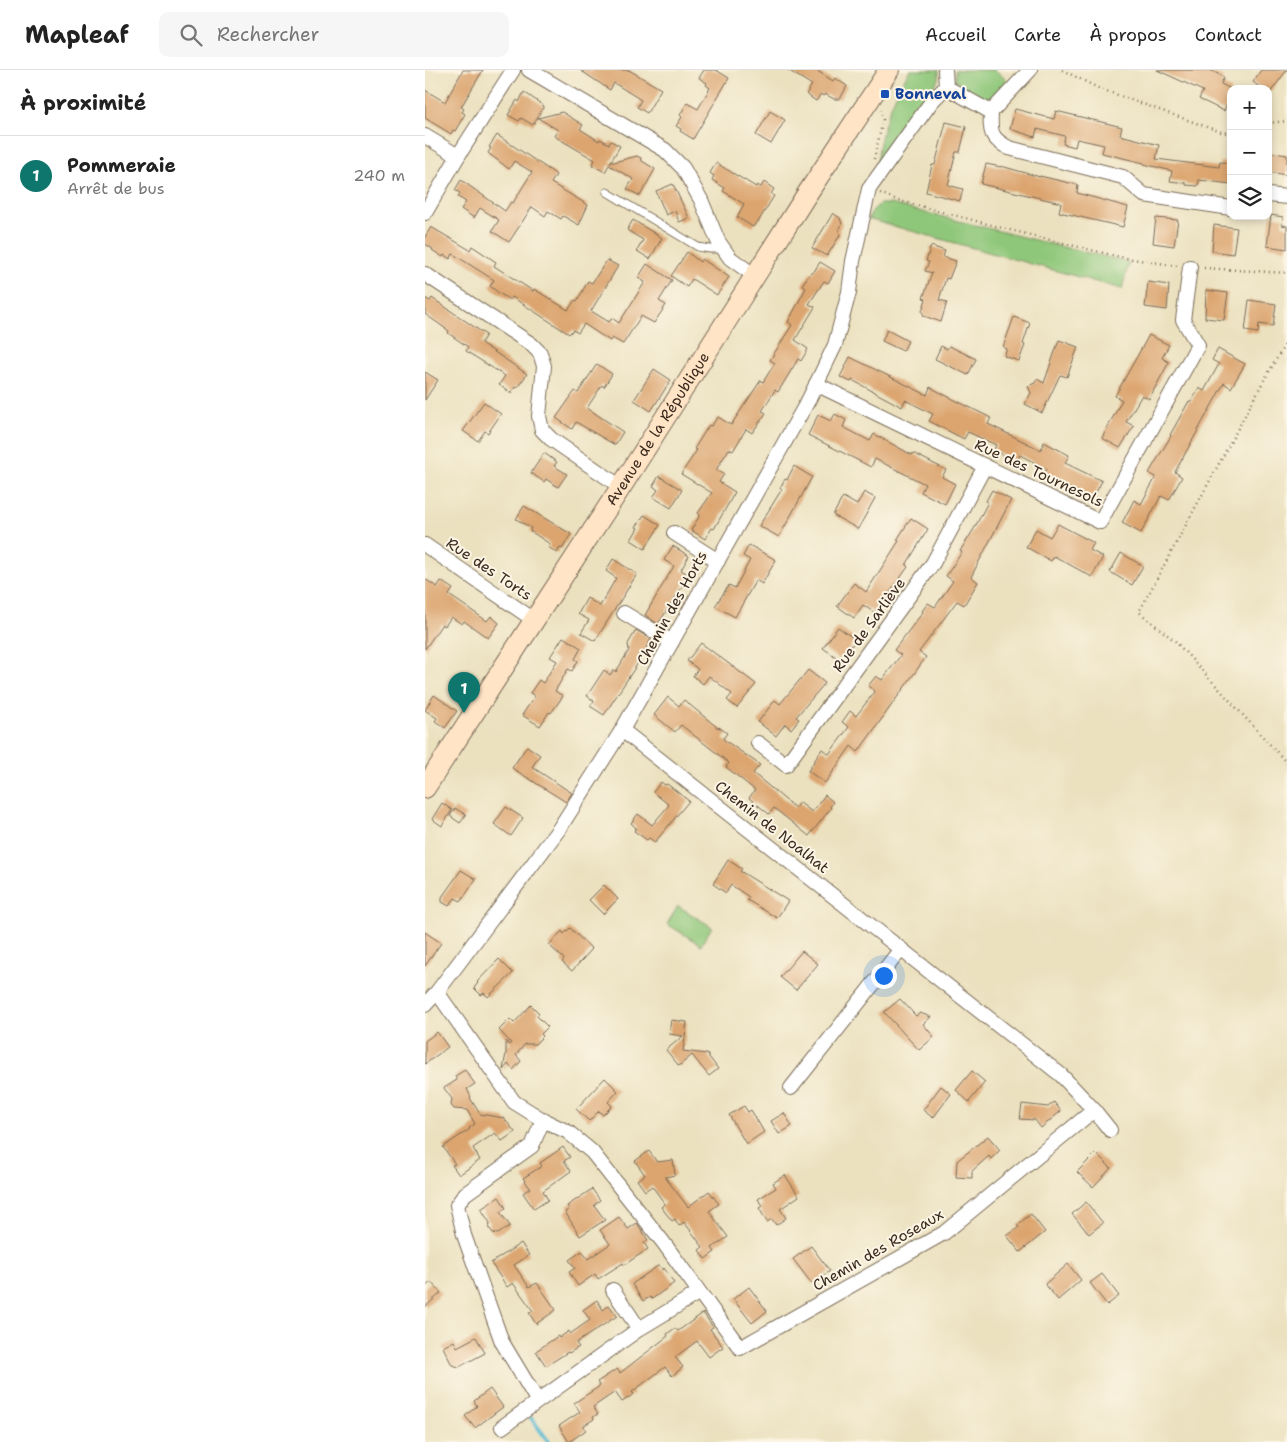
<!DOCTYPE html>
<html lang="fr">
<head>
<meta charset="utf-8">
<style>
	:root { --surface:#fff; --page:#f6f6f6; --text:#222; --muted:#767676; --line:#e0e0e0; --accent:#0f766e }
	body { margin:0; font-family:"Shantell Sans",sans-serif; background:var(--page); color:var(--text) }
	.controls { position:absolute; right:15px; top:15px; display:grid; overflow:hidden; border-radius:10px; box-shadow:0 2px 8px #0003 }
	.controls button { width:45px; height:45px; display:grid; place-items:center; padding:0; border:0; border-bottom:1px solid var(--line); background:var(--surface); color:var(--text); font:25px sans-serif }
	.you { position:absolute; left:458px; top:905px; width:18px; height:18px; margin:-12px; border:4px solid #fff; border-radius:50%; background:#1a73e8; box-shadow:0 0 0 8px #1a73e833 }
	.badge { display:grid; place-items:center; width:32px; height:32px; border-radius:50%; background:var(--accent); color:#fff; font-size:16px; font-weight:700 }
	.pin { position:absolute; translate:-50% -41px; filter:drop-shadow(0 1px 2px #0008) }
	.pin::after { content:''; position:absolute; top:26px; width:18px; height:15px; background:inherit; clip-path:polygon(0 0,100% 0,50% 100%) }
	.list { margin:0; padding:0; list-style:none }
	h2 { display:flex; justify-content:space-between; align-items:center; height:65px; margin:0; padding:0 20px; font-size:21px }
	h2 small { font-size:16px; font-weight:400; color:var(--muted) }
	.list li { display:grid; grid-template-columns:32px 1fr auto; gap:15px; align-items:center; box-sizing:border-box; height:80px; padding:0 20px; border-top:1px solid var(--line) }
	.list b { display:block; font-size:19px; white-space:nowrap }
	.list p { margin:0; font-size:16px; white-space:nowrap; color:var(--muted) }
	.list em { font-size:16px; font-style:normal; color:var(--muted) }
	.icon { flex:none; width:28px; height:28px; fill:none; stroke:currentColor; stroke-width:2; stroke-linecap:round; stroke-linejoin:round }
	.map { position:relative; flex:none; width:862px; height:1372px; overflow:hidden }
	header { display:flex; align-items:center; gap:30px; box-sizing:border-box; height:70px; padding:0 25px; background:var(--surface); border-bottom:1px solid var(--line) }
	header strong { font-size:24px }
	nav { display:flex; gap:28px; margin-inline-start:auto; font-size:18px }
	.search { width:350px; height:45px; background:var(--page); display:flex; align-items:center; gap:12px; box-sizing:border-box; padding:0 18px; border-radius:10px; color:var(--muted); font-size:19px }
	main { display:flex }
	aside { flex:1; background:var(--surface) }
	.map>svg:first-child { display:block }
</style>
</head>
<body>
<header>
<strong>Mapleaf</strong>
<div class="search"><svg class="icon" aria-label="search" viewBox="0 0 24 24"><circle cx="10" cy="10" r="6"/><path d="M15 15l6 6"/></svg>Rechercher</div>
<nav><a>Accueil</a><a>Carte</a><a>À propos</a><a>Contact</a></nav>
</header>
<main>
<aside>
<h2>À proximité<small></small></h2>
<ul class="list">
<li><span class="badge">1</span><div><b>Pommeraie</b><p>Arrêt de bus</p></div><em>240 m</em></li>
</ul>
</aside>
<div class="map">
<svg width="862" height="1372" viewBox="0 0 862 1372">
	<rect width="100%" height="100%" fill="#fcf5e5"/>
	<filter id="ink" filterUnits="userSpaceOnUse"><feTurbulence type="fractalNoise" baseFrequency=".02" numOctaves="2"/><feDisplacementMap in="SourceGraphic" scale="10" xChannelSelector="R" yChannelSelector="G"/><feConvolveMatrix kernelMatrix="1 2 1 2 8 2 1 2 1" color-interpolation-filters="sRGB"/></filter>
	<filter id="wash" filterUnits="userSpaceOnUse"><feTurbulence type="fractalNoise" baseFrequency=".0096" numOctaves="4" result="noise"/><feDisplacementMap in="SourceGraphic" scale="20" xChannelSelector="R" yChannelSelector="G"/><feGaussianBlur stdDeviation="1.12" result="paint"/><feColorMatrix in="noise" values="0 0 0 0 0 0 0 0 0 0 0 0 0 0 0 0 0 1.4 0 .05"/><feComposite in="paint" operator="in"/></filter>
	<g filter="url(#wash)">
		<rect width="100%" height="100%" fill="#ebe1bf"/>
		<g fill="#8fc77a" stroke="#65784c">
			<path d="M485,0H514V9L454,97L452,95C454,63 467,27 485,0Z"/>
			<path d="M530,0H570L585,13C565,36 551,28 530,11Z"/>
			<path d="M455,134H466L646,179L704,192L697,219L443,149L448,140Z"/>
			<path d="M253,836L287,857L276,875L242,854Z"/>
		</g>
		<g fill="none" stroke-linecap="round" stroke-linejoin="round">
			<path stroke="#54b8d2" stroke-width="4" d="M106,1348L124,1372"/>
		</g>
		<g id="blocks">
			<g fill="#dca570">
				<path d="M38,0H58L36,37L39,39L37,42L40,44L30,61L28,60L26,64L0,48V20L20,32Z"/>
				<path d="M155,0H204L236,19L222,43L212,37L216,30L189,13L185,20Z"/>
				<path d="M279,0H291L304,8L268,69L255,61L256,59L251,56L257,47L255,45L262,33L273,39L285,18L281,15L282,13L274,8Z"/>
				<path d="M363,0H391L408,11L410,8L422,16L415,29H409L400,24L398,26L396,24L391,31L381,24L387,15Z"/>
				<path d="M732,0H785L799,7L796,14L806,19V26L799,41L774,29L778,21Z"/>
				<path d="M836,0H862L844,24L843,19H837L828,12Z"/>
				<path d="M99,22L119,36L108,55L96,48L94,51L83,45L92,30L94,32Z"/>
				<path d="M590,39L629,49L631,41L697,57L695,65L734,75L731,89L794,97L795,92L806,93V114L774,110L773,116L761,115V113L745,111L747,101L719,94V93L677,83L679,75L652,69L650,77L638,74L640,66L612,59L610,67L585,59Z"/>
				<path d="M345,41L360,50L346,74L331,65Z"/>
				<path d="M137,42L158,55L155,59L174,71L175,69L184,74L186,71L195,76L185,93L212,86L216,88L217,91L230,99L215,126L202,119L208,109L184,95L180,102L167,95L170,90L129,66L133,60L113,48Z"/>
				<path d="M521,52L541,57L535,82H531L523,115L538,119L535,131L501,122L507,95H510Z"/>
				<path d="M72,65L129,103L131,105L126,113L163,135L154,155L138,146L136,149L123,141L120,146L107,137L84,172L67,161L74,150L55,138L49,148L36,139L41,132L33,127L35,123L30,120L36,110L80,141L86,132L88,133L107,102L89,91L84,99L63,83L66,78L64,77Z"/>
				<path d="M843,82L862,85V105L843,102Z"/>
				<path d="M291,93L331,117L332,115L336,117L339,112L349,119L346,124L349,126L333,152L332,151L328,157L312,147L319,134L298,121L300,118L287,110L289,106L285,103Z"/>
				<path d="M561,94L576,97V96L615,107V106L653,115L652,123L703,137L698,157L634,142L636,133L556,114Z"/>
				<path d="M248,114L264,148L254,152L250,141L241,145L231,121Z"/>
				<path d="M408,143L415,148L417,154L414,160L415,165L402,186L387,178Z"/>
				<path d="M846,145L858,147L857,155L862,156V179L842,176Z"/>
				<path d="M731,148L753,150L749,176L728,173Z"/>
				<path d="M208,150L237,168L225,189L212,181L218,170L202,160Z"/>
				<path d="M789,155L812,158L808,184L787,181Z"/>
				<path d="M6,157L45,180L47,176L71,192L69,196L108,221L109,219L143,240L150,230L152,231L163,211L167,213L182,190L193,196L166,241L184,252L187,248L194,253L220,212L213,208L222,194L247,210L234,231L241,235L229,253L216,246L198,274L187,268L185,271L159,254L153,263L148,260L144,264L87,227L85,230L74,223L65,216L69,210L28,184L25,189L19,185L18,187L7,180L8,179L0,174V167Z"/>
				<path d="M506,176L520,181L518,187L531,191L524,209L521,208L514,230L522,232L516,252L499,246L497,241L501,229L498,228L507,203L500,201L504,192L501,191Z"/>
				<path d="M262,182L275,192L277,189L304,207L292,225L267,209L262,217L246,206Z"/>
				<path d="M395,192L410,201L403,213L399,211L384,234L390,237L370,270L383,279L376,291L373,289L353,322L350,320L337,341L341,343L327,363L321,359L308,381L304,379L291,400L299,404L294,412L310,422L289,459L287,458L280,469L266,460L275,445L273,443L287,423L256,404L272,380L269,379L284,355L286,356L293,347L306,355L336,310L338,312L350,293L345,290L367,255L363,252L381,218L377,215L386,202L388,203Z"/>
				<path d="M723,212L744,215L742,240L720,237Z"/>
				<path d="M781,220L803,223L799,250L780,248Z"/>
				<path d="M0,228L5,231L7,228L61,265L56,273L102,304L92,318L90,317L86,323L74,315L80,306L41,281L43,277L23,263L24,261L0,244Z"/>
				<path d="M824,230L851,234L848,256L834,254L833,263L820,261Z"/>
				<path d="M589,247L605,253L598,274L600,275L594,291L579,286L582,279L578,277Z"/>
				<path d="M462,260L483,271L478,281L457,271Z"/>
				<path d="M724,265L744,275L737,288L744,292L724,329L717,325L701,352L709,356L695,378L677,368L697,330L690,326Z"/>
				<path d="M634,270L653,277L642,307L635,305L617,343L600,334L606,323L603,316L610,313L612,309L619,313Z"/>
				<path d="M516,276L522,279L524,276L551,289L543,305L510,289Z"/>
				<path d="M793,279L820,294L806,318L799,313L750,402L757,407L744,430L736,426L716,463L697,453L709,430L716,434L731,407L724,403L746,366L745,365L764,331L766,332L774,318L779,321L794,294L787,290Z"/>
				<path d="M425,287L502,325L505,317L518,324L566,348L563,354L616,380L619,372L644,385L640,393L677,411L667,430L656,425L657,424L618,406L622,399L595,385L591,392L569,380L571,375L543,362L539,369L504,351L508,344L480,330L477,337L427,310L426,312L415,307Z"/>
				<path d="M172,294L187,304L179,317L177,315L162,338L198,362L190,375L151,352L147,359L131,348L150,321L153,323Z"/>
				<path d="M229,299L246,310L226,341L209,330Z"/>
				<path d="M0,302L13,310L0,330Z"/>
				<path d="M59,332L76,344L63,363L60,361L53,371L38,361Z"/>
				<path d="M410,344L421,350L418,357L445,371L449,364L487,385L488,383L521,400L517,407L530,414L520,434L496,422L500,414L450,389L446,397L383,365L393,345L406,351Z"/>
				<path d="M119,383L132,392L129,396L142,404L133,417L121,409L119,412L106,403Z"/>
				<path d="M369,396L387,407L354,467L334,456L357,419L355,418L360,409L362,410Z"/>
				<path d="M234,406L257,420L246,438L228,427L233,420L228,416Z"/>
				<path d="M567,420L586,430L546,507L553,512L539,535L532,531L494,582L501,587L433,682L426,676L400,713L383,701L397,679L404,684L424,657L417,652L425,641L431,646L450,621L443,616L451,606L457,610L476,585L469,580L498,542L497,541L503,533L510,537L528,511L521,506L537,482L535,481L549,459L563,432L561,431Z"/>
				<path d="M439,422L450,428L433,459L408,445L418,427L432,435Z"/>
				<path d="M99,436L146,464L137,479L135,478L132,483L123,477L125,474L105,461L106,458L91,449Z"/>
				<path d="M219,445L235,455L220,479L206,470L213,458L211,457Z"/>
				<path d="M486,448L503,459L481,495L483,497L450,543L438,535L429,548L412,536L429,513L441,522L474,471L472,470Z"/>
				<path d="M633,454L669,473L665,480L678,487L667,507L629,486L626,491L601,477L611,459L625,467Z"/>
				<path d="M324,475L351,490L337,514L331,510L310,547L290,536L304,515L310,518L325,490L318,486Z"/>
				<path d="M248,476L264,486L256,500L265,505L233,554L220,545L249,496L239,490Z"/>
				<path d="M696,483L718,496L707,515L685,502Z"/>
				<path d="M188,489L212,504L170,571L156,563L164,550L153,544L162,528L175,536L191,508L181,501Z"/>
				<path d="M0,509L12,517L16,511L28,519L24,525L62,551L66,546L74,553L63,568L39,551L37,554L26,547L20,556L17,554L0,579Z"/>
				<path d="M413,557L431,570L415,590L398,578Z"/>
				<path d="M211,560L226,569L213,593L179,645L165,636L169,631L162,626L179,600L185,605L189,600L191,602L204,580L203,574Z"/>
				<path d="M138,567L156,578L150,589L153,591L147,601L143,599L130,621L138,626L126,643L124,642L115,656L97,645L110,626L105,623L114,610L118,613L132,591L125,587Z"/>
				<path d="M276,573L331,614L312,638L302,630L307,624L284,606L278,614L268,606L273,599L262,591Z"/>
				<path d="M383,600L400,613L371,647L374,649L366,659L360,654L351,666L333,652L350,630L355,634Z"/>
				<path d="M9,625L32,641L20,658L10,651L12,648L0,640Z"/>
				<path d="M243,627L254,636L259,630L293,658L294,657L302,663L298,669L335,695L328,703L370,738L374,732L387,742L400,725L408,732L405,737L406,738L384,766L349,738L344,744L324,728L330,720L301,697L304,693L256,655L250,662L229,645Z"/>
				<path d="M102,676L115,685L107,697L147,723L141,732L87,698Z"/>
				<path d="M236,712L240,715L242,714L264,731L230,772L224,768L222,770L209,761L211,758L206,753L213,744L227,755L244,735L228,722Z"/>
				<path d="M17,733L27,740L17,756L7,749Z"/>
				<path d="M81,737L98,748L86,766L69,754Z"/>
				<path d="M30,738L41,745L35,753L25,746Z"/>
				<path d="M303,790L317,799L315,801L363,831L352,848L322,830L324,827L306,815L301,823L288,814Z"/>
				<path d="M36,800L51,809L36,831L30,828L24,836L17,832V827Z"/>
				<path d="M179,815L193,829L178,844L164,830Z"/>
				<path d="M145,858L167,879L147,901L137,892L139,889L124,875L137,861L139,864Z"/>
				<path d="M0,862L16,873L0,896Z"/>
				<path d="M377,881L393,894L371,920L355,907Z"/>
				<path d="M74,889L88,903L63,927L59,923L56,925L49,918L53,913L52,912Z"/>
				<path d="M475,929L491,946L495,943L506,947L498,954L509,967L494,980L459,942Z"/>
				<path d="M106,935L114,943L112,946L123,957L116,964L118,966L110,974H100L91,985L96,991L88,1000L83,994L78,1000L81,983V971L84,975L86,973L74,960L85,949L89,953Z"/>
				<path d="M246,950L262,952L258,981L282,984L293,999L284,1006L267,985L254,996L241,980L258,966L244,964Z"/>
				<path d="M12,962L23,977L0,994V971Z"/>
				<path d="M40,1000L50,1014L42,1019L46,1027L45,1028L55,1044L79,1048L90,1062L77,1071L70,1063L48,1078L55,1090L34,1105L27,1095L30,1094L18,1077L45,1059L44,1058L50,1054L42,1040L29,1039L26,1035L27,1029L19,1018L32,1010L30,1006Z"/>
				<path d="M547,1001L560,1012L544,1032L531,1020Z"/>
				<path d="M180,1008L193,1021L183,1032L187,1036L178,1045L174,1041L164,1051L151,1039Z"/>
				<path d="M516,1016L526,1024L508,1048L498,1040Z"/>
				<path d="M629,1032L636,1041L616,1058L610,1050L595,1049L597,1034L623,1037Z"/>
				<path d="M319,1036L323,1042L326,1040L339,1062L321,1074L304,1045Z"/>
				<path d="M359,1043L367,1056L354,1064L346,1051Z"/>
				<path d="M563,1066L575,1080L566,1089L564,1086L547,1101V1108L531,1107L532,1091Z"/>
				<path d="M138,1077L145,1087L139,1091L146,1101L118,1121L123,1130L109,1139L98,1123L105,1118L98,1108L117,1096L115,1093Z"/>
				<path d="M224,1081L232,1092L248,1090L250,1105L240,1107L263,1137L284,1121L294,1134L284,1141L303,1167L287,1178L290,1182L280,1189L274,1180L278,1177L259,1152L254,1156L250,1149L247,1151L236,1137L240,1134L227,1116L220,1121L212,1110L220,1105L210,1091Z"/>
				<path d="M671,1083L686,1098L668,1117L652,1102Z"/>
				<path d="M360,1105L374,1126L355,1139L361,1148L351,1155L347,1149L342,1152L334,1138L337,1136L333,1129L351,1118L348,1113Z"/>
				<path d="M167,1119L175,1130L169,1135L180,1150L155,1166L140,1142L144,1139L142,1136Z"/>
				<path d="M74,1127L81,1138L75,1142L85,1156L73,1164L68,1163L64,1158L65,1153L56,1139Z"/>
				<path d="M661,1132L678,1153L664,1164L647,1144Z"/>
				<path d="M606,1144L620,1162L595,1182L582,1166L594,1157L592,1155Z"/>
				<path d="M194,1147L203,1159L212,1153L223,1170L219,1173L223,1179L199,1195L198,1193L173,1209L170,1204L153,1216L144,1202L150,1198L144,1190L157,1181L163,1189L185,1174L175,1160Z"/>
				<path d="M96,1173L104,1185L89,1195L104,1217L112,1213L131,1240L111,1254L104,1243L108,1241L88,1213L82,1217L66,1193Z"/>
				<path d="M386,1176L405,1201L387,1214L368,1189Z"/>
				<path d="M643,1194L656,1210L633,1230L620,1214Z"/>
				<path d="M234,1195L238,1200L239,1198L249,1213L227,1229L225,1227L218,1231L207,1214Z"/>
				<path d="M677,1204L694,1226L682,1235L665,1213Z"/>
				<path d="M6,1212L16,1223L0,1237V1217Z"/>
				<path d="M324,1217L342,1241L327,1253L308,1229Z"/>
				<path d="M172,1230L178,1240L184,1235L192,1246L151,1273L154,1277L144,1283L143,1282L121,1296L111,1281L133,1266L134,1268L144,1261L145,1264L165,1250L158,1240Z"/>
				<path d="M278,1243L288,1257L285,1259L298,1277L284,1287L272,1271L250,1287L258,1297L247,1306L240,1297L207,1322L209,1324L197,1332L190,1322L168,1337L173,1344L168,1347L169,1349L158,1356L161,1360L144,1372L134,1356L155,1342L149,1333L175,1316L172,1312L192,1299L195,1303L243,1266L242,1264L250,1258L253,1261Z"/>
				<path d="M51,1267L60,1283L34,1297L27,1295L18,1277L29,1271L32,1277Z"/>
				<path d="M65,1319L78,1337L50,1358L40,1346L52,1336L49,1331Z"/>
			</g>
		</g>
	</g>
	<g filter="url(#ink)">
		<use href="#blocks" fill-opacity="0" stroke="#796a56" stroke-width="1"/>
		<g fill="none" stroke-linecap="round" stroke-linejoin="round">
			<g stroke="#796a56" stroke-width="9">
				<path id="lane" d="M182,122L273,177L285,179H298"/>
			</g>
			<g stroke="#796a56" stroke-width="16">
				<g id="street">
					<path d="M104,0L240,80L258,98L276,130L293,171L305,188L330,206"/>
					<path d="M520,0L521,17L566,42L605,0"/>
					<path d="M566,42C565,62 565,68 584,78L698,107L719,125L806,138"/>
					<path d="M0,66L33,86"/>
					<path d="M843,125L862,127"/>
					<path d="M0,143L33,86L88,0"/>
					<path d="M0,204L106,274L115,283L119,296L114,346L117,360L126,369L196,417"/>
					<path d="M391,314L675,452L773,275L758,250L765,197"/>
					<path d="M249,463L293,491"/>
					<path d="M0,475L109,550"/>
					<path d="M199,543L247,572"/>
					<path d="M197,660L636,1005L669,1040L685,1060"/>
					<path d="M333,673L361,695L508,493L560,396"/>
					<path d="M12,922L89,1032L118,1050L143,1062L167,1082L238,1172L315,1278L519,1163L669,1040"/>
					<path d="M0,935L12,922L134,759L197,660L384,329L410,275L424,222L428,191L444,119L507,31L521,17"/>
					<path d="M366,1018L476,879"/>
					<path d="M188,1220L214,1259"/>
					<path d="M112,1330L77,1272L39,1165L32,1135L40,1124L107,1076L118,1050"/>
					<path d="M77,1357L214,1259L273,1223"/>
				</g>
			</g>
			<g stroke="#796a56" stroke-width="22">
				<g id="secondary">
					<path id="s1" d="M0,718L196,417L382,124L464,0"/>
				</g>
			</g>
			<g stroke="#796a56" stroke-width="2.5" stroke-dasharray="1 4" stroke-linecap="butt">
				<path d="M637,0L673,18L799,63L806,61"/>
				<path d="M843,53L862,51"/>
				<path d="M449,89L458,50L456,40"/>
				<path d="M455,123L472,130L585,160L695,187L753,196"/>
				<path d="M779,198L862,203"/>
				<path d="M862,271L838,312L714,542L750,571L862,693"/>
			</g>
			<use href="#lane" stroke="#fff" stroke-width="7"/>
			<use href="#street" stroke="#fff" stroke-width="14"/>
			<use href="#secondary" stroke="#ffe4c6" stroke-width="20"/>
		</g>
	</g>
	<rect fill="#1a4fb4" stroke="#fcf5e5" stroke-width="2" x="455" y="19" width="10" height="10" rx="2.5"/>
	<g text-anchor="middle" stroke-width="4" stroke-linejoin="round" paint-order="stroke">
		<g font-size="15" font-weight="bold" fill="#164399" stroke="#fcf5e5" text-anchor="start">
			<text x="470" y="29">Bonneval</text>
		</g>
		<g font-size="15" fill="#3b2a1e" stroke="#fcf5e5">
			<text dy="5" stroke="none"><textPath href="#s1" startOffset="428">Avenue de la République</textPath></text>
			<text transform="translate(614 403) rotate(25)" y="5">Rue des Tournesols</text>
			<text transform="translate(64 499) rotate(34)" y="5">Rue des Torts</text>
			<text transform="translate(247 538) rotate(-61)" y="5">Chemin des Horts</text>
			<text transform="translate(444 555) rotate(-54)" y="5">Rue de Sarliève</text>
			<text transform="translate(347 757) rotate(38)" y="5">Chemin de Noalhat</text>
			<text transform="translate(453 1180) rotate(-30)" y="5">Chemin des Roseaux</text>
		</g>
	</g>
</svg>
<div class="controls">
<button>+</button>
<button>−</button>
<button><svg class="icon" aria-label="layers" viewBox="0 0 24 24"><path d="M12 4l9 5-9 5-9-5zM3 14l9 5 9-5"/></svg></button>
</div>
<div class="you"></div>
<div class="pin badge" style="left:39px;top:643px">1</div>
</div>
</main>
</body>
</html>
